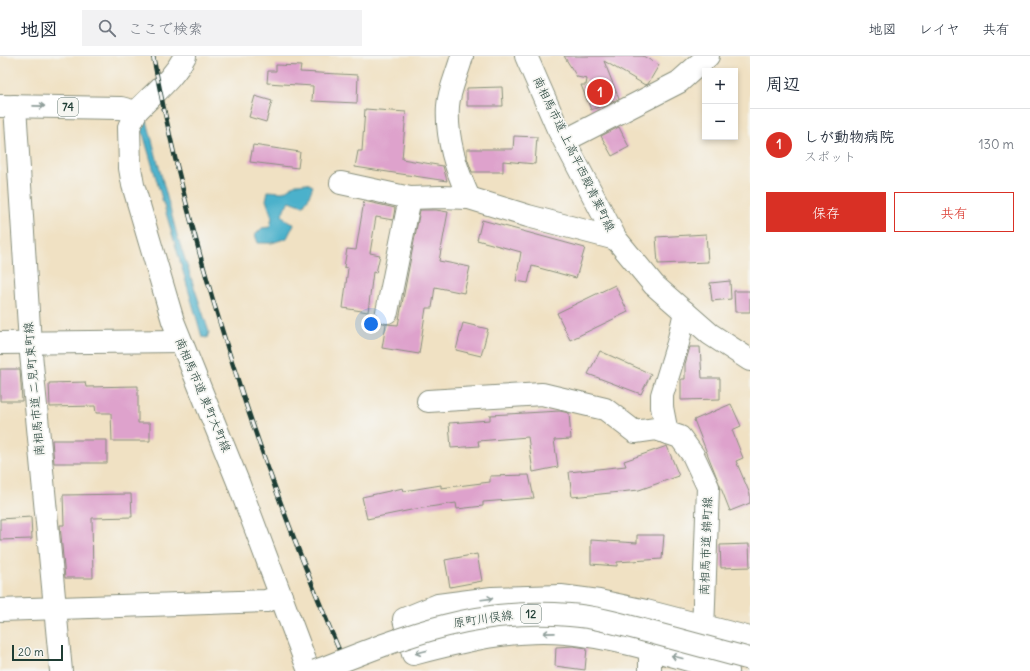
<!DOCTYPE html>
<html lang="ja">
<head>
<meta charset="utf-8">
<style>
	:root { --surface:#fff; --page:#f2f2f3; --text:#1f2937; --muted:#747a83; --line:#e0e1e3; --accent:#d93025 }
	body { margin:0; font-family:Delius,"Klee One",sans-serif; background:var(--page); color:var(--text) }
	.controls { position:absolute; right:12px; top:12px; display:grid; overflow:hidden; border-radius:0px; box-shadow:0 2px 6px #0003 }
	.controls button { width:36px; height:36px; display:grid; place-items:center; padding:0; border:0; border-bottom:1px solid var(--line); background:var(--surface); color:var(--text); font:20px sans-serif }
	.scale { position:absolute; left:12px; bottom:10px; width:51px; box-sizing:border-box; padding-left:4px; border:2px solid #1f3d34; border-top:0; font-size:11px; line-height:14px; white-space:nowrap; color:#1f3d34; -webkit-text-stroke:3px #f6f6f2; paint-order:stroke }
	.you { position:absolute; left:371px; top:268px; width:14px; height:14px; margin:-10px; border:3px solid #fff; border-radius:50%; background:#1a73e8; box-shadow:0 0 0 6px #1a73e833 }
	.badge { display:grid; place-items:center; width:26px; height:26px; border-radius:50%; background:var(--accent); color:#fff; font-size:13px; font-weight:700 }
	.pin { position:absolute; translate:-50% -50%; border:2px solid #fff; box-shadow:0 1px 4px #0006 }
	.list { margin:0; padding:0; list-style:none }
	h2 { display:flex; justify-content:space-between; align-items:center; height:52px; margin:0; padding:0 16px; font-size:17px }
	h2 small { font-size:13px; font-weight:400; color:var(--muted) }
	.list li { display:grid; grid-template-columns:26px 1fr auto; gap:12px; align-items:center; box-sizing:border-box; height:72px; padding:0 16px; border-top:1px solid var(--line) }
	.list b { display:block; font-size:15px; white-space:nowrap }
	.list p { margin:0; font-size:13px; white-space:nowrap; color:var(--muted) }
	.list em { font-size:13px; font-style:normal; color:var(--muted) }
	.actions { display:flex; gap:8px; padding:12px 16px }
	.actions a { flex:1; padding:9px 0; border:1px solid var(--accent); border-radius:0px; text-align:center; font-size:14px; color:var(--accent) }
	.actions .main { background:var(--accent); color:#fff }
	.icon { flex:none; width:22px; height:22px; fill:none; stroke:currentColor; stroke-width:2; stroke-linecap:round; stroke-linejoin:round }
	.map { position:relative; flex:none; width:750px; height:615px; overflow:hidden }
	header { display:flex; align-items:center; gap:24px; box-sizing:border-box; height:56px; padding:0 20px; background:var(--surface); border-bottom:1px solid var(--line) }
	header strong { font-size:19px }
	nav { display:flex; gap:22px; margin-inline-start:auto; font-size:14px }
	.search { width:280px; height:36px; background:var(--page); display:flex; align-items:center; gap:10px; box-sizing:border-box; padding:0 14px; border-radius:0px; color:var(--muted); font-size:15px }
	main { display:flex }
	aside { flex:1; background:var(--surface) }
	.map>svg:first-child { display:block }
</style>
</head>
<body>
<header>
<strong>地図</strong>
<div class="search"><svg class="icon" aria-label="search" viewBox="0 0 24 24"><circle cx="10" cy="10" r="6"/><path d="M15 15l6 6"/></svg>ここで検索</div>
<nav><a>地図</a><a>レイヤ</a><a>共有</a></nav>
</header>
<main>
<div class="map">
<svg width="750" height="615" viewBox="0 0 750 615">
	<rect width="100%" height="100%" fill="#f6f6f2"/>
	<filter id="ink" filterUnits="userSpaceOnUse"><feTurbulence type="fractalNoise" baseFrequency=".025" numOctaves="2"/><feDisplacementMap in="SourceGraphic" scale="8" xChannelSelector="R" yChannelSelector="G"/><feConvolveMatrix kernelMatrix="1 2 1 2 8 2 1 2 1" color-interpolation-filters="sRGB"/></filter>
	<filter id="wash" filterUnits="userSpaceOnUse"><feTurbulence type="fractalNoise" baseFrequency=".012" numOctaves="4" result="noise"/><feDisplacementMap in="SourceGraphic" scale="16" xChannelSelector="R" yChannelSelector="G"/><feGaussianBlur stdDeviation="0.9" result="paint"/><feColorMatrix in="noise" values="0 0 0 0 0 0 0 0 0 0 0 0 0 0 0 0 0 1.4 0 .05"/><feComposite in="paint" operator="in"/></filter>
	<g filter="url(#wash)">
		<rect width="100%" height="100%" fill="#f0e1c3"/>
		<g fill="#4cb1cb" stroke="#367780">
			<path d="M147,65L177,179L209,276L207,282L202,281L140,67Z"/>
			<path d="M307,127L313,130L308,143L303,150L290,145L285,151L282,159L288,166L294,168L287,182L272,187H258L255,179L262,172L270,171L272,161L266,144L268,135L283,136L296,128Z"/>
		</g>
		<g id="blocks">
			<g fill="#dea2cc">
				<path d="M564,0H643L659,9L648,28L645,29L604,5L619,43L591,54L581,29H586L587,23L577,21Z"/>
				<path d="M276,9L301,10L300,16L358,19L357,47L312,45L313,30L267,27L268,15H276Z"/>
				<path d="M502,31L503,50H467V32Z"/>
				<path d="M255,40L272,45L266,66L249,61Z"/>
				<path d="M365,53L406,56L402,103L443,110L447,125L355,111L358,95H362Z"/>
				<path d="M619,71L629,91L612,100L601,80Z"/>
				<path d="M514,80L537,81L535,108L503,105V116H472L467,102V93H513Z"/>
				<path d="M253,89L300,96L298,112L250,106Z"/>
				<path d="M364,145L395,152L393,164L376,161L370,197L380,199L376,217L373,216L368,256L343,252L348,212L344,211L347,193L356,194Z"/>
				<path d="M420,154H436L448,156L439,205L470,211L464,237L435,231L432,252H426L419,298L382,292L386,268L398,269Z"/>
				<path d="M482,164L585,192L576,222L532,210L528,227L516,225L521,196L477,184Z"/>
				<path d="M706,178L708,206L658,208L656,181Z"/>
				<path d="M730,225L731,243L712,245L710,227Z"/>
				<path d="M615,229L628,256L570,284L557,257Z"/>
				<path d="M734,235H750V256H735Z"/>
				<path d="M463,267L488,273L481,300L456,294Z"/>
				<path d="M690,291H700L702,322H720V343L681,344V323H685V308Z"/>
				<path d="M600,295L651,318L641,338L588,318Z"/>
				<path d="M0,313H20L22,345H0Z"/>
				<path d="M85,326L86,331L138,330V367H150V385H112L111,357H96L95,350L50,351L49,327Z"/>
				<path d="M731,348L741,370L732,374L743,402L736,405L750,438V447L730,455L694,364Z"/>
				<path d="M560,355L569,357L571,383L554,384L558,411L533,416L528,381L478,385L479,390L451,392L449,367L490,364V359Z"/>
				<path d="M52,384H107V407H54Z"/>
				<path d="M667,390L679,420L639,434L572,441L569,416L626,410L624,405Z"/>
				<path d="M529,419L534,442L483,446V450L457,453L456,447L416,453L367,463L362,441L403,432L404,435L441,429V432L490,426V420Z"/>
				<path d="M131,438L132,461L92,462L93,522H65L60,469H64L63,439Z"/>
				<path d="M31,461L32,483L0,484V463Z"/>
				<path d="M637,479H664L662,503L617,506V510L591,508V484L637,487Z"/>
				<path d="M749,488L750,511L721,512L720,489Z"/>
				<path d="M477,498L482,525L450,531L445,504Z"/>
				<path d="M573,590L587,592L585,614L555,610L556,591Z"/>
			</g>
		</g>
	</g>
	<g filter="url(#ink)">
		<use href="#blocks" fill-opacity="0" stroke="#888f7c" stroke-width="1"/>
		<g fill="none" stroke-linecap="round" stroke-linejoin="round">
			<g stroke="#888f7c" stroke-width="24">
				<g id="minor">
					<path d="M462,0C458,16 449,34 448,50C446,83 456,113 469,142"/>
					<path d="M526,0L557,71L616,183L654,229L710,278L750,304"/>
					<path d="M15,50L30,287L61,615"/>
					<path d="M136,56L129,71L130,112L133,129L173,265L238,426L309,615"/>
					<path d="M566,84L679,26L708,0"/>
					<path d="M341,127L410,142L440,141L469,142L528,160L616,183"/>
					<path d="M387,256L410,142"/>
					<path d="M0,287L180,285"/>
					<path d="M428,345L542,338L605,353L635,376L656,373L680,381L693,399L708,431L703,576"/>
					<path d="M667,377L662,351V339L678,287L685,256"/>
					<path d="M0,554L266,545L281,540"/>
					<path d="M650,615V594"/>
					<path d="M728,615C675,601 621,582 566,577C514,572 463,585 413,598L404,563L438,549L492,542L561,540L599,545L646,555L750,582"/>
				</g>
			</g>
			<g stroke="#888f7c" stroke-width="24">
				<path id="major" d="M0,50L121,52L136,56C154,37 173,23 185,0"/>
			</g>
			<use href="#minor" stroke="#fff" stroke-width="22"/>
			<use href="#major" stroke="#fff" stroke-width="22"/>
			<g stroke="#1f3d34" stroke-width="4.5">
				<path id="rail" d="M153,0C194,211 263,417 348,615"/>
			</g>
			<use href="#rail" stroke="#f6f6f2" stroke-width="3" stroke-dasharray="9" stroke-linecap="butt"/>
			<g stroke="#888f7c" stroke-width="24" stroke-linecap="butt">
				<path id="major-bridge" d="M316,615C403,581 473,551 570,559C598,561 624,569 650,576C684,585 717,594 750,603"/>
			</g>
			<use href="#major-bridge" stroke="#fff" stroke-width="22"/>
		</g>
		<defs><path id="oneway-shaft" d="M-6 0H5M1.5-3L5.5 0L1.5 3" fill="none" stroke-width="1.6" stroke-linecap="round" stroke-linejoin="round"/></defs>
		<g stroke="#8f9e9a">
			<use href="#oneway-shaft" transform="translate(39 50) rotate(1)"/>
			<use href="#oneway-shaft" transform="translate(487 543) rotate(-7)"/>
			<use href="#oneway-shaft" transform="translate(549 577) rotate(179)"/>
			<use href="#oneway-shaft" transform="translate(421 596) rotate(165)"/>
			<use href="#oneway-shaft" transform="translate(677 601) rotate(-165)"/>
		</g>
	</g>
	<g text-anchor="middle" stroke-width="3.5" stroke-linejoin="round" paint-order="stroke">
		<g fill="#f6f6f2" stroke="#60746d" stroke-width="1">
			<rect x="58" y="42" width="20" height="18" rx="3"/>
			<rect x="521" y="549" width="20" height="18" rx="3"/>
		</g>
		<g font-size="11" font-weight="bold" fill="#1f3d34">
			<text x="68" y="55">74</text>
			<text x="531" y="562">12</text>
		</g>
		<g font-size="12" fill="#1f3d34" stroke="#f6f6f2">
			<text transform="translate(574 98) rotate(64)" y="4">南相馬市道 上高平西殿青葉町線</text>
			<text transform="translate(34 333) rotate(-95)" y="4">南相馬市道 二見町東町線</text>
			<text transform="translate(203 339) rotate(67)" y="4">南相馬市道 東町大町線</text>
			<text transform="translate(706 490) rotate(-88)" y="4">南相馬市道 錦町線</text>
			<text transform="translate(483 563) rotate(-8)" y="4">原町川俣線</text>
		</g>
	</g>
</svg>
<div class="controls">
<button>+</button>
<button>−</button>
</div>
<div class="scale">20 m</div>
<div class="you"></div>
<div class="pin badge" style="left:600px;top:36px">1</div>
</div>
<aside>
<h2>周辺<small></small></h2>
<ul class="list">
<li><span class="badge">1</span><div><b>しが動物病院</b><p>スポット</p></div><em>130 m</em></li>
</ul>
<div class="actions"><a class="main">保存</a><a>共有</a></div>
</aside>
</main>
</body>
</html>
